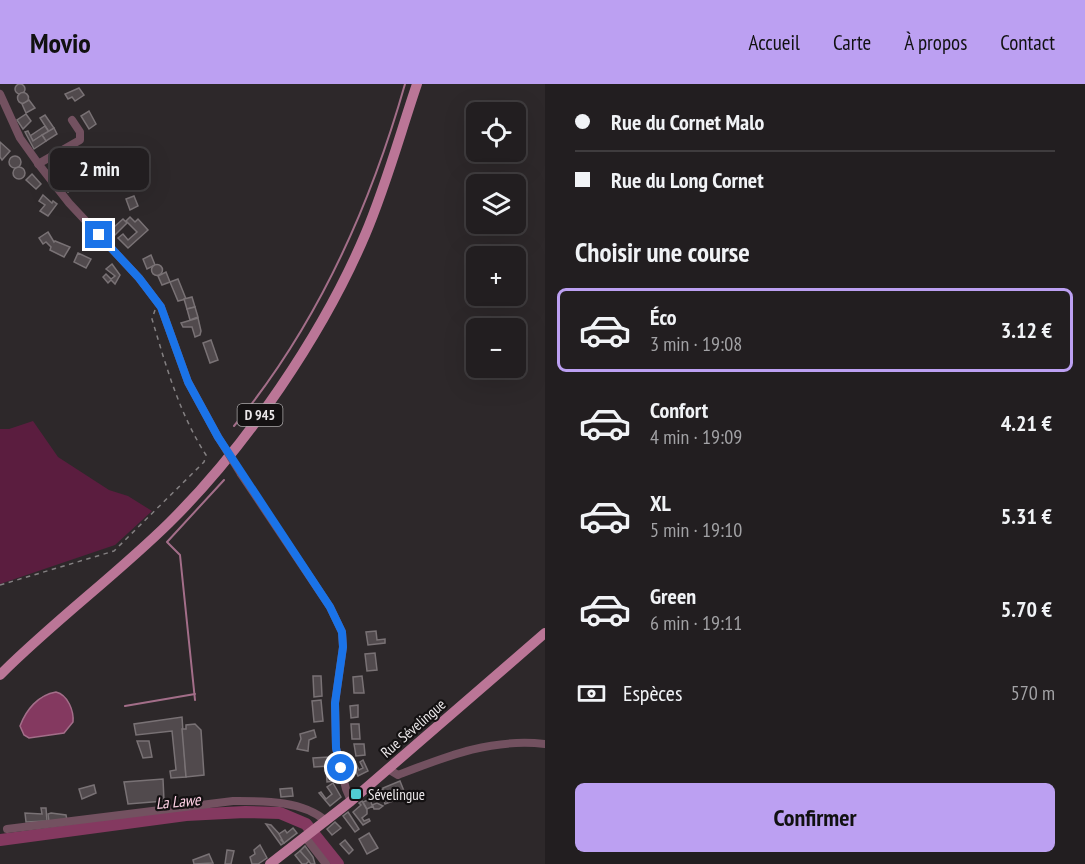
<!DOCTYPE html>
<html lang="fr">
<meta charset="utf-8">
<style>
:root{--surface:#221e20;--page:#2e2b2d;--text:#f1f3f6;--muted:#a2a2a5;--line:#3f3c3e;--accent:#bca0f2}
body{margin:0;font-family:"PT Sans Narrow",sans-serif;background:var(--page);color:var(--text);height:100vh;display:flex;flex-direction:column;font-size:22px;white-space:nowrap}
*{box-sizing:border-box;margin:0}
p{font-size:20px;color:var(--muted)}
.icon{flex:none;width:33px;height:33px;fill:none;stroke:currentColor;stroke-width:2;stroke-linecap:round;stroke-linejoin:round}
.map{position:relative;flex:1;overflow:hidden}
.drawer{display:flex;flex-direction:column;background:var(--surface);width:540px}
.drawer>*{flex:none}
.top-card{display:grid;align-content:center;height:132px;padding:0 30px;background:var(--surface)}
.controls{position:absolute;left:466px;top:18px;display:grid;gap:12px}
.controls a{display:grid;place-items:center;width:60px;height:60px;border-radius:9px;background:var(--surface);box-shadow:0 6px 24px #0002,0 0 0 2px var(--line);font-size:30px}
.end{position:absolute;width:27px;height:27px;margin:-14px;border:8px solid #1a73e8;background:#fff;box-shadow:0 0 0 3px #fff}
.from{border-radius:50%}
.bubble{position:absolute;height:42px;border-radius:9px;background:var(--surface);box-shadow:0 6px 24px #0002,0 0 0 2px var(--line);font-size:20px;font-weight:700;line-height:42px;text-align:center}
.top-card b{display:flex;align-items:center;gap:21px;height:57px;font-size:22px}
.top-card b+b{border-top:2px solid var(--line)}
.top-card i{width:15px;height:15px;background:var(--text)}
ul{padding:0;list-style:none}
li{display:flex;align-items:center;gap:18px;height:84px;margin:0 12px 9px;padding:0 18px;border:3px solid transparent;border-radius:9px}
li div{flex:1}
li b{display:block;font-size:22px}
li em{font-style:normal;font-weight:700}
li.active{border-color:var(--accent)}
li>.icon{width:54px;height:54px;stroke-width:1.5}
h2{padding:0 30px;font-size:27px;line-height:72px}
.pay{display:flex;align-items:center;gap:15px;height:66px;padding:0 30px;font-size:22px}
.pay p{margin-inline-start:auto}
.cta{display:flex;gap:12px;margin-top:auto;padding:12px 30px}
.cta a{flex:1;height:69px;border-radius:9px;background:var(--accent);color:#111;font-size:24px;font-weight:700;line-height:69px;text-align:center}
header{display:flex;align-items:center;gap:36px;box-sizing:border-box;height:84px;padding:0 30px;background:var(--accent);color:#111}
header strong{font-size:28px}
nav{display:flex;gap:33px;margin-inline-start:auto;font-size:21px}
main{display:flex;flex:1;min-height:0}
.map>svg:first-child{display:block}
.green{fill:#5b1d3f}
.water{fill:#843960;stroke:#a36e89;stroke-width:1.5}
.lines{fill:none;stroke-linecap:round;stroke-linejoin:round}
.stream{stroke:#a36e89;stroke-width:2}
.river{stroke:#843960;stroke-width:12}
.building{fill:#514a4d;stroke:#797275;stroke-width:1.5}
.path{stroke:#848082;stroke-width:1.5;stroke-dasharray:4.5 4.5;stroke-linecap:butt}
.minor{stroke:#735160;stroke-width:8}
.major{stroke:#bb7697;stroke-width:10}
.minor-bridge{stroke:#735160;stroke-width:8}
.route{stroke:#1a73e8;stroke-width:8}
.poi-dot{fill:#51ccd3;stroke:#141112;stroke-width:2}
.labels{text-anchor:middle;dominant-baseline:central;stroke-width:4.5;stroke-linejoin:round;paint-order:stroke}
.shield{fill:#141112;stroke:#aba8a9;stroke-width:1.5}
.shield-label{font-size:14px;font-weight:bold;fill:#ece8ea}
.street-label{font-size:15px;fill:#ece8ea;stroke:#141112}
.poi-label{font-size:15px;fill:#ece8ea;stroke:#141112;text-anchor:start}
.water-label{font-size:16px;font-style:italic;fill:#fed0e4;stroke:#141112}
</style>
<header>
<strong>Movio</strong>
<nav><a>Accueil</a><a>Carte</a><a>À propos</a><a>Contact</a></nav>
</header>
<main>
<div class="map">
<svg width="545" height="780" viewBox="0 0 545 780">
<rect width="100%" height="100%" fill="#2d282a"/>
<polygon class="green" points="33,337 58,373 109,406 128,412 152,427 115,461 0,500 0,345 9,345"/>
<path class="water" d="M56 608C68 611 74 627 73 638L64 649 29 654 24 651 20 642C26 626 38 611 56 608Z"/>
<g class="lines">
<g class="stream">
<path d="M234 342C316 243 370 123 405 0"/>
<polyline points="195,616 180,471 167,458 224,396"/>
<polyline points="125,622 195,610"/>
</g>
<polyline class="river" points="0,756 186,731 245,728 280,729 306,740 338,780"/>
</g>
<g class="building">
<circle cx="20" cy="5" r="5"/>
<polygon points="79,4 84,11 75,17 72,13 68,15 65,10"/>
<circle cx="23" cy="14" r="5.5"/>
<polygon points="29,16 35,24 26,29 22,20"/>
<polygon points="89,27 96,40 89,45 81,32"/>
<polygon points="26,30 31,37 23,45 17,36"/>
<polygon points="45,31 54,44 49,48 40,34"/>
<polygon points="45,42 49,48 33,57 30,52"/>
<polygon points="54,44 57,50 46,57 42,51"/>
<polygon points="28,47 33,57 42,51 46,57 34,65 25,48"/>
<polygon points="0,58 10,67 2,76 0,73"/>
<circle cx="15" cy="78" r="6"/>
<polygon points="74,76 86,97 68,108 64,103 78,95 73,83 57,94 54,90"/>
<circle cx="19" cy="89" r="6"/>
<polygon points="32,90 41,100 36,105 26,96"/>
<polygon points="107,92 108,95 111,94 114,103 106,106 101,95"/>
<polygon points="43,111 52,119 53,117 57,120 48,132 40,127 45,121 39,117"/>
<polygon points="134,112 138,122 130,126 126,115"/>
<polygon points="130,133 135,138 138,135 148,146 128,164 118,154 123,150 128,156 137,148 126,137"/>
<polygon points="123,135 127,139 115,151 109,145 112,141 114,143"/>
<polygon points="48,148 54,158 55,157 70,163 64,173 50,166 51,163 46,158 43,160 39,154"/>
<polygon points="78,169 91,175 86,184 74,178"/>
<polygon points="151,171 155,181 147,185 143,175"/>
<polygon points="112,180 120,191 115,200 111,196 108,199 103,193 106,190 111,195 115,192 106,185"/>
<circle cx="157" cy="186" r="5.5"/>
<polygon points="166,188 170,198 162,201 158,192"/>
<polygon points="178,195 186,215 178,217 170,198"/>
<polygon points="192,213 195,223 187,225 184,215"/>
<polygon points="195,223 198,233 190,236 187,225"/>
<polygon points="198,234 201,247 200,251 195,253 192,243 183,243 181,239"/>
<polygon points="211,256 218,276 210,279 203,259"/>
<polygon points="376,547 377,556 385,555 385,559 368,561 366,548"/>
<polygon points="375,569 377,586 367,587 365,570"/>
<polygon points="313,592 321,592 322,612 314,613"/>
<polygon points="362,592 364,609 354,609 353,593"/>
<polygon points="321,616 323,637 314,638 312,617"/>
<polygon points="358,621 358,633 351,634 350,622"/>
<polygon points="182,633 186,693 171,694 170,687 176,686 172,647 136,651 134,640"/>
<polygon points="195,640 201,646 204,691 186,693 182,645 186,645 186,641"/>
<polygon points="351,640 359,640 360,655 352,655"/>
<polygon points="314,646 316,653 309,656 308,667 297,665 301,655 300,650"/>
<polygon points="137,657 149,657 152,673 143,674"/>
<polygon points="354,660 364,660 365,671 356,672"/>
<polygon points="329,673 329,682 314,683 313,674"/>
<polygon points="363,676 368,687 358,692 353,681 356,680 359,686 363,684 360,678"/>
<polygon points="332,681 334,697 327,698 326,682"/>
<polygon points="163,695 164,717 128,720 124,698"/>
<polygon points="400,697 404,707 396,710 398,715 385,720 384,717 393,713 392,710 377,715 375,710 383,705 383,704"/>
<polygon points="333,699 341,713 330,722 319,709 321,708 326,715 332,710 327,703"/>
<polygon points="94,701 96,709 82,715 79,705"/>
<polygon points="292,704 293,712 281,713 280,705"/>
<polygon points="370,715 372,721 377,719 383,722 379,725 374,725 373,722 367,725 363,718"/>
<polygon points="362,717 367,726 367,730 362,734 364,737 369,735 370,737 363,741 353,728 361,721 359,719"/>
<polygon points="41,724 46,724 47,737 26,738 25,729 42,730"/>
<polygon points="348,728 359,745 355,748 343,732"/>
<polygon points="51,729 66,731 67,736 49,738 48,730"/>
<polygon points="335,738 341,744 332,751 327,745"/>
<polygon points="266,740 271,741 283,754 281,756 284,759 281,761"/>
<polygon points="293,744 297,749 284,759 279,750 285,746 287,749"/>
<polygon points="369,749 378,764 367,770 359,755"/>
<polygon points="345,756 353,766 349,770 340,760"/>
<polygon points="260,761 267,774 258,780 252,780 250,773 255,770 254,766"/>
<polygon points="305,762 313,773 315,780 311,780 300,767"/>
<polygon points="227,766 234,767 231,780 225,780"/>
<polygon points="300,767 309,777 306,780 302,780 295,771"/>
<polygon points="209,770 213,779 194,780 193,776"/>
</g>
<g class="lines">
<path class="path" d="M0 501 114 467 204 378 206 371C179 329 166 282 152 235L155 226"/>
<g class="minor">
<polyline points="0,10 20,54 40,82 69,119 139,194 161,223 188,298 218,353"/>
<polyline points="38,80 80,56 80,48 72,36"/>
<polyline points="241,390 330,523 342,548 343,563 335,619 336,664 346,705 351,717"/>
<path d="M388 685 398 691C447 672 491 654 545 660"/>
<path d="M7 745 233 717C263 717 302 716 326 737"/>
<polyline points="305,753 326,780"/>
</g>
<g class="major">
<path d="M0 591C54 537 115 492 169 439 246 363 323 250 365 151 386 102 400 50 417 0"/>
<polyline points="270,780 351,717 545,549"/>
</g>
<polyline class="minor-bridge" points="218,353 241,390"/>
</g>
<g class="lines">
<polyline class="route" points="99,151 139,194 161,223 188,298 218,353 330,523 342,548 343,563 335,619 336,664 341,684"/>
</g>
<rect class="poi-dot" x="350" y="704" width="12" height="12" rx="3"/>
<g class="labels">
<rect class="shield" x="237.5" y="320" width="45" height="22" rx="4.5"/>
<g class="shield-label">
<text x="260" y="331">D 945</text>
</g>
<g class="street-label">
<text transform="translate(413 644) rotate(-41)">Rue Sévelingue</text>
</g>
<g class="poi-label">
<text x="368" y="710">Sévelingue</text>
</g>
<g class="water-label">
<text transform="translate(178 717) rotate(-5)">La Lawe</text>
</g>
</g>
</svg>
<div class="controls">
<a><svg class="icon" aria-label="locate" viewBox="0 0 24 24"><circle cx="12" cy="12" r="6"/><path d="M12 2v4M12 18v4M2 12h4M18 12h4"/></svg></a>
<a><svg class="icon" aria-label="layers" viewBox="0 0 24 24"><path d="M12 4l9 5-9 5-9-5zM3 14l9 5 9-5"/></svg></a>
<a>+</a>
<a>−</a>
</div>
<i class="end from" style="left:341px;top:684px"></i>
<i class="end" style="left:99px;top:151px"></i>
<div class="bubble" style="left:50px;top:64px;width:99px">2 min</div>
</div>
<section class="drawer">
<div class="top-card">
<b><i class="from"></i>Rue du Cornet Malo</b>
<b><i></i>Rue du Long Cornet</b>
</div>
<h2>Choisir une course</h2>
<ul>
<li class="active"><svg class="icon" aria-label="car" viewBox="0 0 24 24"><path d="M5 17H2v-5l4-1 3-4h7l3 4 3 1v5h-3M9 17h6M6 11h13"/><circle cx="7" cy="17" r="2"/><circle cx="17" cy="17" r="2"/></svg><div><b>Éco</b><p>3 min · 19:08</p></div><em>3.12 €</em></li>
<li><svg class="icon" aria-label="car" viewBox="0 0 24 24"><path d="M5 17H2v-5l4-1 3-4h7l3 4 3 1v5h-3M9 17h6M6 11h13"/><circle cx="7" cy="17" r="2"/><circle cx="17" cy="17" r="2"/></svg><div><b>Confort</b><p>4 min · 19:09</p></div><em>4.21 €</em></li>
<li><svg class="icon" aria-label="car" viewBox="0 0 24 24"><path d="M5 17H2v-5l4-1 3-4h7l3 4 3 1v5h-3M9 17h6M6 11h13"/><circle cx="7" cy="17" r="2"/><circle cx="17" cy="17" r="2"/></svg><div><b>XL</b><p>5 min · 19:10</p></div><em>5.31 €</em></li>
<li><svg class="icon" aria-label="car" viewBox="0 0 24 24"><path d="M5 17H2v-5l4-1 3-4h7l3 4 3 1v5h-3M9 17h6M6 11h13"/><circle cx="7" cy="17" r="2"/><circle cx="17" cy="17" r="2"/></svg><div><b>Green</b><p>6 min · 19:11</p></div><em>5.70 €</em></li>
</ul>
<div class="pay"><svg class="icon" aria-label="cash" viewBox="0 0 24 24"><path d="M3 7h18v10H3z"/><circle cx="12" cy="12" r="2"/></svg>Espèces<p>570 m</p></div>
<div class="cta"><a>Confirmer</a></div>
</section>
</main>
